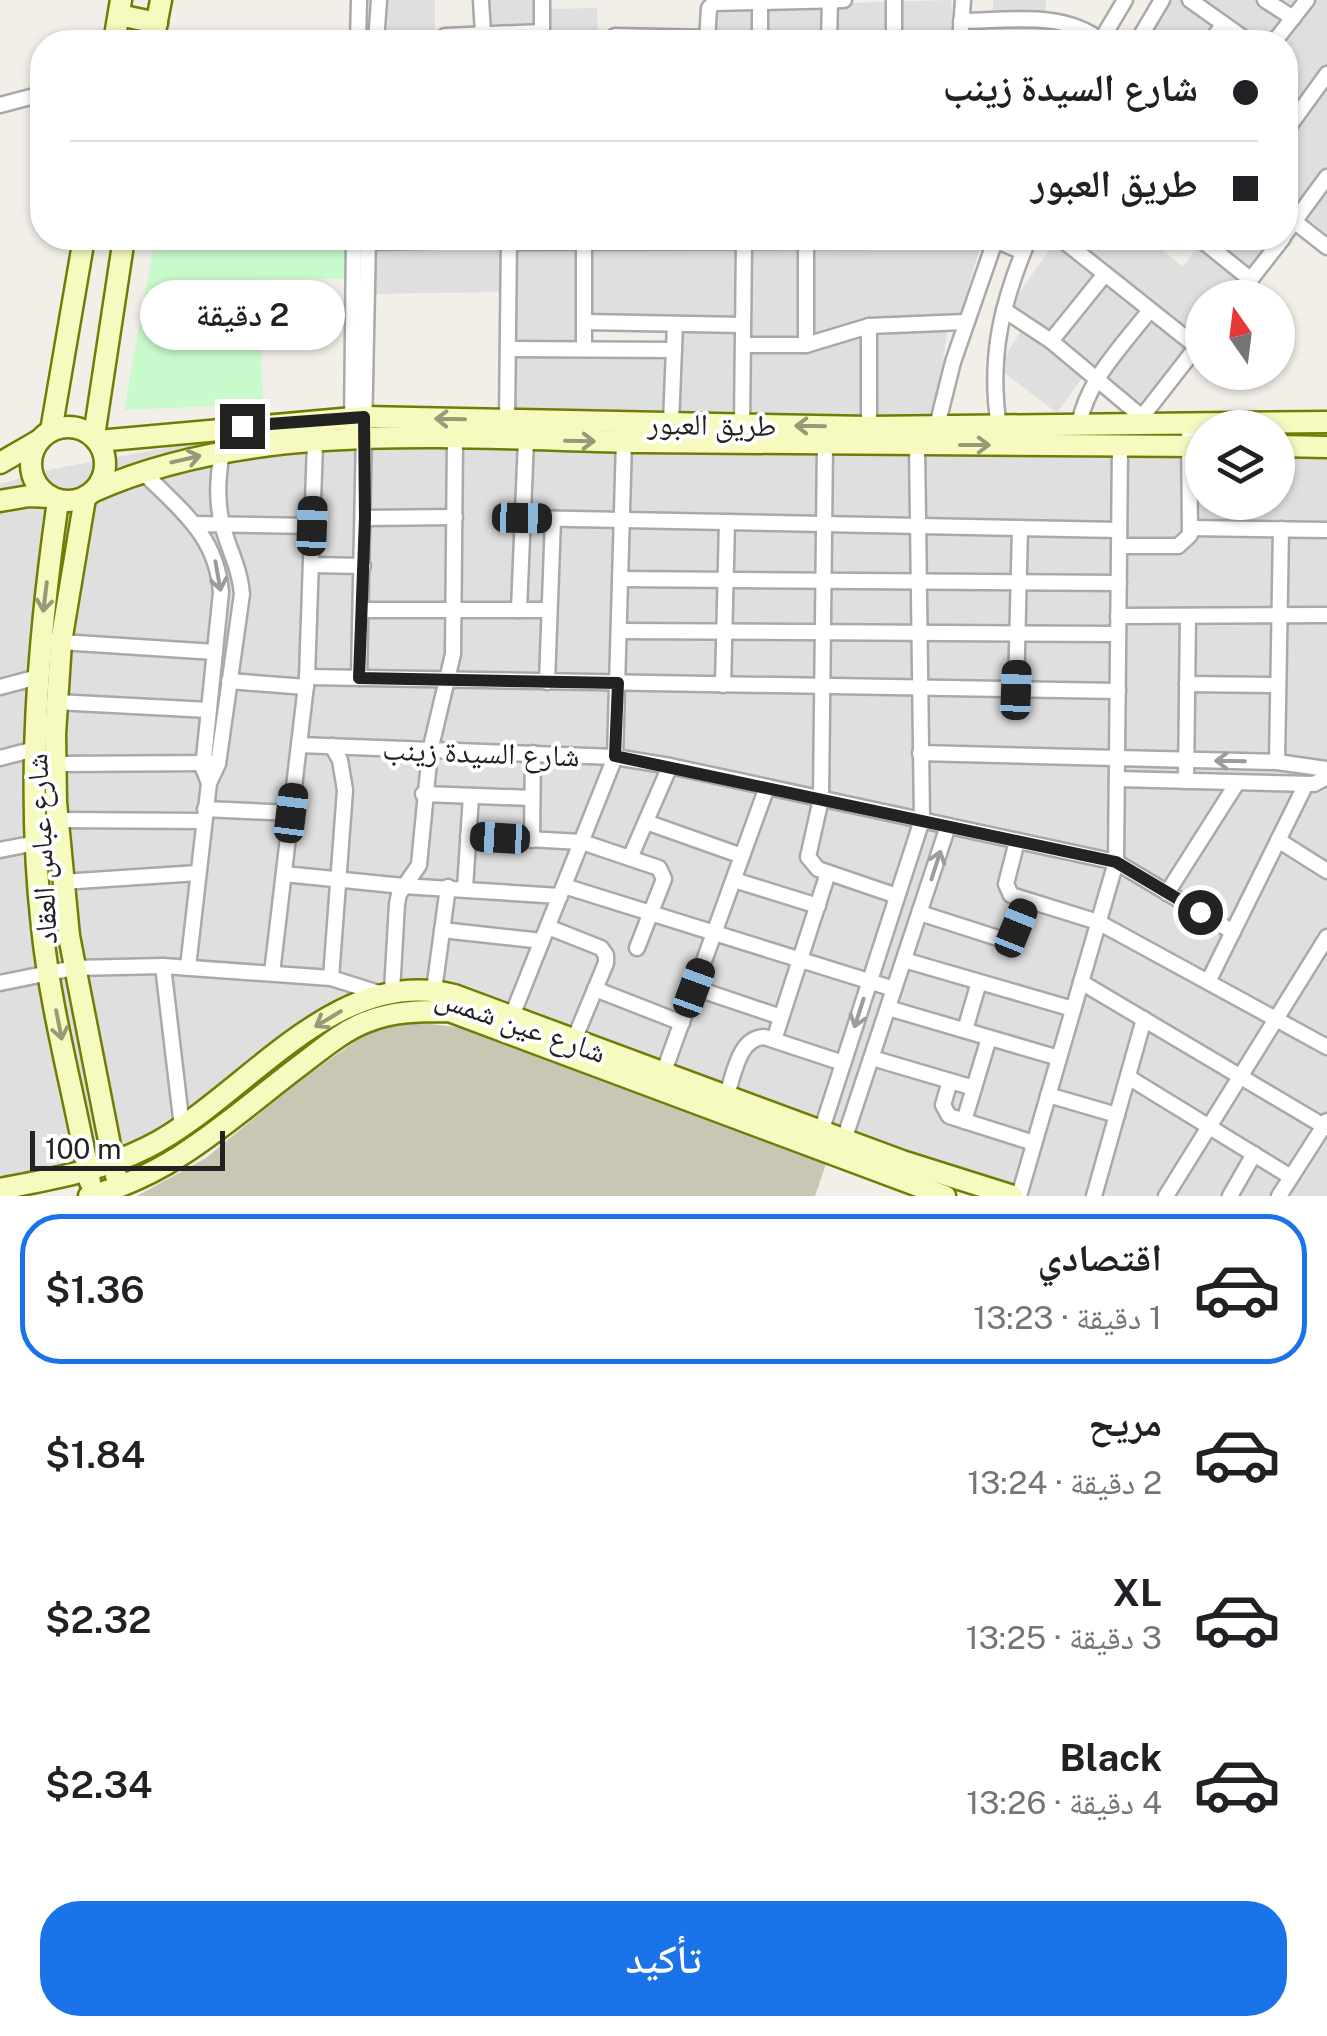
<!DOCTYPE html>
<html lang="ar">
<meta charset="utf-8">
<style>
:root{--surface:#fff;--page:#f6f6f6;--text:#202124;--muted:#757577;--line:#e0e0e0;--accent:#1a73e8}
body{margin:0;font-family:"Public Sans","Noto Naskh Arabic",sans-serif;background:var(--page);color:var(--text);direction:rtl;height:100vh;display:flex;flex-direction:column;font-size:38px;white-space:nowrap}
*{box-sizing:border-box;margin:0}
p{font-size:32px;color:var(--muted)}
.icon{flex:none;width:55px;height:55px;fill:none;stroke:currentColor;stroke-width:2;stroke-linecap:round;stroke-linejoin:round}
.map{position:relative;height:1196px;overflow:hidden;direction:ltr}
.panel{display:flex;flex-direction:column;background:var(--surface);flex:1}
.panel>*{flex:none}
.top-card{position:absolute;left:30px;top:30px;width:1268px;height:220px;border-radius:40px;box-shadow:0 2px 8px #0004;direction:rtl;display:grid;align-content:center;height:220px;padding:0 40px;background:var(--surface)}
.needle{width:65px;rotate:346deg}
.controls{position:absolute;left:1185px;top:280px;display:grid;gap:20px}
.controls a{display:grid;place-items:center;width:110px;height:110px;border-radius:50%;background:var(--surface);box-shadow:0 2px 8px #0004;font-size:50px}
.scale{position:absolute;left:30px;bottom:25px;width:195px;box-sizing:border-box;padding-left:10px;border:5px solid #222;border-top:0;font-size:28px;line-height:35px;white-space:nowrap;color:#222;-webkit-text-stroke:8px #fff;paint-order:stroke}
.end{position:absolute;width:45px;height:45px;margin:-22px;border:12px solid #222;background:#fff;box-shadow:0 0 0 5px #fff}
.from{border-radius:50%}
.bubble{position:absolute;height:70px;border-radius:35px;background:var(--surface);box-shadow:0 2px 8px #0004;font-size:32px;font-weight:600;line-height:70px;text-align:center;direction:rtl}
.car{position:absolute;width:30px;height:60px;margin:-30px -15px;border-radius:12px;box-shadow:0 0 8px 2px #0007;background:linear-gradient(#222 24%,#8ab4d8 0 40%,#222 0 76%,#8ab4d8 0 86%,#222 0)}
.top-card b{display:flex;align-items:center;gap:35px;height:95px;font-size:38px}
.top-card b+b{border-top:2px solid var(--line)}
.top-card i{width:25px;height:25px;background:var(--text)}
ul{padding:18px 0 0;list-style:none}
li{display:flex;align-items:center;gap:30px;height:150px;margin:0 20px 15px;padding:0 20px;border:5px solid transparent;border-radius:40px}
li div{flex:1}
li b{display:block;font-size:38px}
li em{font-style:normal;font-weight:600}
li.on{border-color:var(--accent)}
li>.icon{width:90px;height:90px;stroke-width:1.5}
.primary-button{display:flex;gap:20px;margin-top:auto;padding:20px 40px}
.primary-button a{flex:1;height:115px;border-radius:40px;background:var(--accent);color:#fff;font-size:40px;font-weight:600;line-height:115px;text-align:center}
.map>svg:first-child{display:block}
.residential{fill:#e0dfdf;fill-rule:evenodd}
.construction{fill:#c7c7b4}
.park{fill:#c8facc}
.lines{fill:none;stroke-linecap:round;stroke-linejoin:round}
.street-casing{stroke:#a9a9a9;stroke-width:19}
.secondary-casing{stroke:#707d05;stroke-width:25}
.street{stroke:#fff;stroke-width:14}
.secondary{stroke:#f7fabf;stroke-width:20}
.oneway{stroke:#979978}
.oneway2{stroke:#9c9c9c}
.route{stroke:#222;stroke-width:12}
.labels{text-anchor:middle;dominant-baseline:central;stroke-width:8;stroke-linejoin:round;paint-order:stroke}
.street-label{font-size:30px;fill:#222;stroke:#fff}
</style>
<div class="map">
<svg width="1327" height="1196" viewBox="0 0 1327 1196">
<rect width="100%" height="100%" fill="#f2efe9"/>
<g class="residential">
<polygon points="388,0 435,0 435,41 488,41 487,0 537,0 547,9 597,8 598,33 711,34 712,7 951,0 953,29 992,30 993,0 1046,0 1045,42 387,42"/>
<polygon points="1172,0 1327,0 1327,236 1296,212 1285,225 1285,42 1256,42 1222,19 1204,42 1145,42"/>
<path d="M367 238H982L961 316 950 317 933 418 502 414 504 292 369 294ZM580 316 679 317 680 343H580Z"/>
<polygon points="1058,238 1147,238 1183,267 1205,238 1275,238 1229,297 1202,298 1202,334 1144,407 1090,367 1057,413 998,368 1027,321 1009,307"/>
<polygon points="450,430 1202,434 1202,502 1278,502 1278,434 1327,435 1327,1196 975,1196 847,1152 439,1000 366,979 356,1010 344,1021 277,1064 186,1144 115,1174 105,1173 80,1184 26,1196 0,1196 0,484 53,469 198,442 313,432"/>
</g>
<polygon class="construction" points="416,1022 470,1029 827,1161 815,1196 137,1196 206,1158 299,1081 370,1031"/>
<polygon class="park" points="155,238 347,238 348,279 259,279 263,404 124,410"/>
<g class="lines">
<g class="street-casing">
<g id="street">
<polyline points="481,0 483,34"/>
<polyline points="1190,0 1249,42"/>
<polyline points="1265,0 1293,18"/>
<polyline points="760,2 760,42"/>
<path d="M961 21C1006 21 1064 10 1101 41"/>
<polyline points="358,42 359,0"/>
<polyline points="376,42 379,0"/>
<polyline points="439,42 445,36 542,32"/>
<polyline points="542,42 542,0"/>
<polyline points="608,42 615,36 707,38"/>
<polyline points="707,42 709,8 714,3 844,0"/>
<polyline points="829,42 830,0"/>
<polyline points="894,42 894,0"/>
<polyline points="960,42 963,0"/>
<polyline points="1100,42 1125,0"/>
<polyline points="1137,42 1162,0"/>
<polyline points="1210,42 1224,24"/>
<polyline points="1274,42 1307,0"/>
<polyline points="0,105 42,94"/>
<polyline points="1285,132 1327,74"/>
<polyline points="1285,214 1327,247"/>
<polyline points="1285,234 1327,177"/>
<polyline points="1060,238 1197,347"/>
<polyline points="1199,238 1250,279"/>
<polyline points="806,241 806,345"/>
<polyline points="368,242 509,239"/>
<polyline points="509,242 995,240 1023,252"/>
<polyline points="1236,298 1283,238"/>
<polyline points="1004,310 1051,341 1142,417"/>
<polyline points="584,322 743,325"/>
<polyline points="1051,341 1105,274"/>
<polyline points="743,345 806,345 869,326 965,322"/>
<polyline points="508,349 674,350"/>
<polyline points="584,349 584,242"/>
<polyline points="507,420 509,238"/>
<polyline points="1138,422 1202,340"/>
<polyline points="671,423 675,324"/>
<polyline points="742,425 744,241"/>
<path d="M1079 425C1087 380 1123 345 1150 310"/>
<polyline points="937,426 953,362 996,238"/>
<polyline points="352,427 354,238"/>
<polyline points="869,427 869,326"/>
<path d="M999 427C988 356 1002 302 1029 238"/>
<polyline points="825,444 821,799 808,857 818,869 897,896"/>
<path d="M142 471C180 510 216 534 221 592L203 768 209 783"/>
<polyline points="365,518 455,517"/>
<polyline points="523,518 1119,530"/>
<polyline points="194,524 312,526"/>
<polyline points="1191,528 1327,530"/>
<polyline points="1119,546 1178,546 1190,535 1189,424"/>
<polyline points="311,565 363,566"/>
<polyline points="621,579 1119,583"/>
<polyline points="362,610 549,610"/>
<polyline points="519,610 526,440"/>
<polyline points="1118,616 1327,615"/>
<polyline points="619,631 1118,634"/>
<polyline points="61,642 215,652"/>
<polyline points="307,677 1118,691"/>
<polyline points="359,678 368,238"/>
<polyline points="229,681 306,687"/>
<polyline points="547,682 553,519"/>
<polyline points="1187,684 1278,685"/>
<polyline points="723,685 727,522"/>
<polyline points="0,687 38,677"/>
<polyline points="1016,690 1020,528"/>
<polyline points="56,702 209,710"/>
<polyline points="299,745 615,757 670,766 1116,862 1233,932"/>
<polyline points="920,753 1277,762 1327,769"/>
<polyline points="0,758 35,749"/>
<polyline points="1277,762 1281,529"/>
<polyline points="55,764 212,763"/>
<polyline points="1117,779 1314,784 1327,777"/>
<polyline points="1186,781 1188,616"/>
<polyline points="423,794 532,798"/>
<polyline points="205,809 291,813"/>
<polyline points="57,820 204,821"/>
<polyline points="646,822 742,856"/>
<polyline points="468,836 582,842 659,868 664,879 637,948"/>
<polyline points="532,840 533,753"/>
<polyline points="1278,840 1327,871"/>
<polyline points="1017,841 1006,884 1011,895 1098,922 1327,1047"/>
<polyline points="0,850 36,843"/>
<polyline points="630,858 670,766"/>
<polyline points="284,874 403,886 560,896"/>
<polyline points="734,880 818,906"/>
<polyline points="62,882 198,873"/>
<polyline points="564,886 894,989"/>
<polyline points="465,888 471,796"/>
<polyline points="1167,893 1237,783"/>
<polyline points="920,913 1004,940 1014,932 1027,901"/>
<polyline points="548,927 601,948 606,955 606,963 574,1040"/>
<polyline points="442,930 542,941"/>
<polyline points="904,960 1073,1009"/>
<polyline points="163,966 182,1127"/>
<path d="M188 967 209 783 218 764 242 594C240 568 228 548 222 524 216 499 218 476 222 451"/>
<polyline points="272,973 307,677 315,443"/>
<polyline points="331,978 345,790 340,760 332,746"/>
<polyline points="1081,982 1327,1128"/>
<polyline points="1208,982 1306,784"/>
<polyline points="0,983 74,968 163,966 331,978 382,994"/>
<polyline points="695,988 781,1017"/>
<polyline points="595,989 682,1023"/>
<polyline points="434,990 448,887"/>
<polyline points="392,991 397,904 399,894 419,865 430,751 453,654 455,439"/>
<polyline points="888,1008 1059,1058"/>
<polyline points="512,1016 615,757 624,441"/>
<polyline points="965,1030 979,982"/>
<polyline points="774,1040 828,873"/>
<polyline points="872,1058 974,1088"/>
<polyline points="663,1074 767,787"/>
<polyline points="1128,1077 1291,1177"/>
<polyline points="950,1081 943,1105 949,1116 1034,1143"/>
<polyline points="1048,1095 1117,1115"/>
<path d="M726 1097C734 1076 738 1038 764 1037L843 1063"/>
<polyline points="964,1121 989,1038"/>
<polyline points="819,1138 922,820 917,445"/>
<polyline points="842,1146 948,826"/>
<polyline points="1019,1196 1116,862 1120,446"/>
<polyline points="1094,1196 1144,1019"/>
<polyline points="1166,1196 1327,937"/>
<polyline points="1230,1196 1254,1154"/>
<polyline points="1279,1196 1327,1121"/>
</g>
</g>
<g class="secondary-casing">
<g id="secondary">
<polyline points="119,15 157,23"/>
<polyline points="114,42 121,0"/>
<polyline points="153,42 161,0"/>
<circle cx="68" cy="464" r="37"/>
<polyline points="51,431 84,238"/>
<polyline points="94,436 124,238"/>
<polyline points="98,441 364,417 869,427 1327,422"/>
<polyline points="1278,446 1327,447"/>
<polyline points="0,463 38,441"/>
<path d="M94 491C258 418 465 439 641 442 828 444 1015 446 1202 446"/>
<polyline points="85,498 61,642 55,734 56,802 69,936 116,1176"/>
<polyline points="0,501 29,496 50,497"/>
<path d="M58 501C38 641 26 785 42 927 51 1013 75 1097 90 1182"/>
<path d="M0 1189C51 1179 101 1171 148 1147 245 1098 333 964 454 995L902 1161 1013 1196"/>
<path d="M89 1196C174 1175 234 1115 302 1064 322 1049 343 1031 366 1022 393 1011 420 1011 449 1011L945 1196"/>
</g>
</g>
<use href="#street" class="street"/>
<use href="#secondary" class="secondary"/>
</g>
<defs><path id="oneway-shaft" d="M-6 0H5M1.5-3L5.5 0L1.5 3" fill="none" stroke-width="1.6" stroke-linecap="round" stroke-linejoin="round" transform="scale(2.5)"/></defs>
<g class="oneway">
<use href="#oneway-shaft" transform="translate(450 419) rotate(-179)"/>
<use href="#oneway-shaft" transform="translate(810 426) rotate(-179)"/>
<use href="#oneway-shaft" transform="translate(580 441) rotate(1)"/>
<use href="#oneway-shaft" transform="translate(975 445)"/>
<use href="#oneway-shaft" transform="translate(186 459) rotate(-13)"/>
<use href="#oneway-shaft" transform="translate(45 597) rotate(97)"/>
<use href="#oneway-shaft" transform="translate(328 1019) rotate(149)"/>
<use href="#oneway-shaft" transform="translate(59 1025) rotate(79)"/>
</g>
<g class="oneway2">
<use href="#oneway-shaft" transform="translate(218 576) rotate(80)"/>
<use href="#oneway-shaft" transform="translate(1230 761) rotate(-179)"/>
<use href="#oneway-shaft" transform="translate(936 865) rotate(-72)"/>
<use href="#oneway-shaft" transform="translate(859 1013) rotate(108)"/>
</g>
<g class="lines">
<polyline class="route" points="242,426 364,417 365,518 359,678 618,683 615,756 1116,862 1200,912"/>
</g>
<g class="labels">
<g class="street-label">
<text transform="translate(712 424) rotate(1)">طريق العبور</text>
<text transform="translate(481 752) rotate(2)">شارع السيدة زينب</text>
<text transform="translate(41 849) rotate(-93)">شارع عباس العقاد</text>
<text transform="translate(521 1024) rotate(19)">شارع عين شمس</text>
</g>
</g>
</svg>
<div class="controls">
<a><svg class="needle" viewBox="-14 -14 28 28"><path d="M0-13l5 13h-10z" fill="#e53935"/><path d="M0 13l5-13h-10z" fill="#757577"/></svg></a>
<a><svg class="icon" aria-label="layers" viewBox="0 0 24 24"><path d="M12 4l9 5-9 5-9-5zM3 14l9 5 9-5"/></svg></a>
</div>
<div class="scale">100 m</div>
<i class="end from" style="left:1200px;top:912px"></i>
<i class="end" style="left:242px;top:426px"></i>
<div class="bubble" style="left:140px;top:280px;width:205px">2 دقيقة</div>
<i class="car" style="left:522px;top:518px;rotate:91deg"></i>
<i class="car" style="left:312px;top:526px;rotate:2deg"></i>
<i class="car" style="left:1016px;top:690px;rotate:2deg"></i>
<i class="car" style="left:291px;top:813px;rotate:7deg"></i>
<i class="car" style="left:500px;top:838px;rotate:273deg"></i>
<i class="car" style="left:1016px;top:928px;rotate:22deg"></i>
<i class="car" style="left:694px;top:988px;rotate:20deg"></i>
<div class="top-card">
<b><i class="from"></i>شارع السيدة زينب</b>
<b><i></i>طريق العبور</b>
</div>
</div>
<section class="panel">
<ul>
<li class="on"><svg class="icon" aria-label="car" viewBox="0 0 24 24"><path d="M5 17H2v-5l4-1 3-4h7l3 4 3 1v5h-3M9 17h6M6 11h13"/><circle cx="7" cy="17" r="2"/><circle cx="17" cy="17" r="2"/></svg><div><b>اقتصادي</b><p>1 دقيقة · 13:23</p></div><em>$1.36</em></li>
<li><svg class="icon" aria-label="car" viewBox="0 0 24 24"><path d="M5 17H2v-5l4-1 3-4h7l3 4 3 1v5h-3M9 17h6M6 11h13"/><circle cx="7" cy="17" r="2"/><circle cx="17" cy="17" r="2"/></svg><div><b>مريح</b><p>2 دقيقة · 13:24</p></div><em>$1.84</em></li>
<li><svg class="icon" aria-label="car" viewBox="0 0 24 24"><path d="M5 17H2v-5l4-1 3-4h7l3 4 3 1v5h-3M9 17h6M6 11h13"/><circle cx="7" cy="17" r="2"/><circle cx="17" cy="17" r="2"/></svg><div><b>XL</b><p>3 دقيقة · 13:25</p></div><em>$2.32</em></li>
<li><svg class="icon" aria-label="car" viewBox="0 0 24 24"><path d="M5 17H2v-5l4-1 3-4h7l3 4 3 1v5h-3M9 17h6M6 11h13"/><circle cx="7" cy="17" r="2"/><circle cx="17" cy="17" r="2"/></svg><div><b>Black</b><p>4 دقيقة · 13:26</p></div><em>$2.34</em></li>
</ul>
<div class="primary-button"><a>تأكيد</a></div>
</section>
